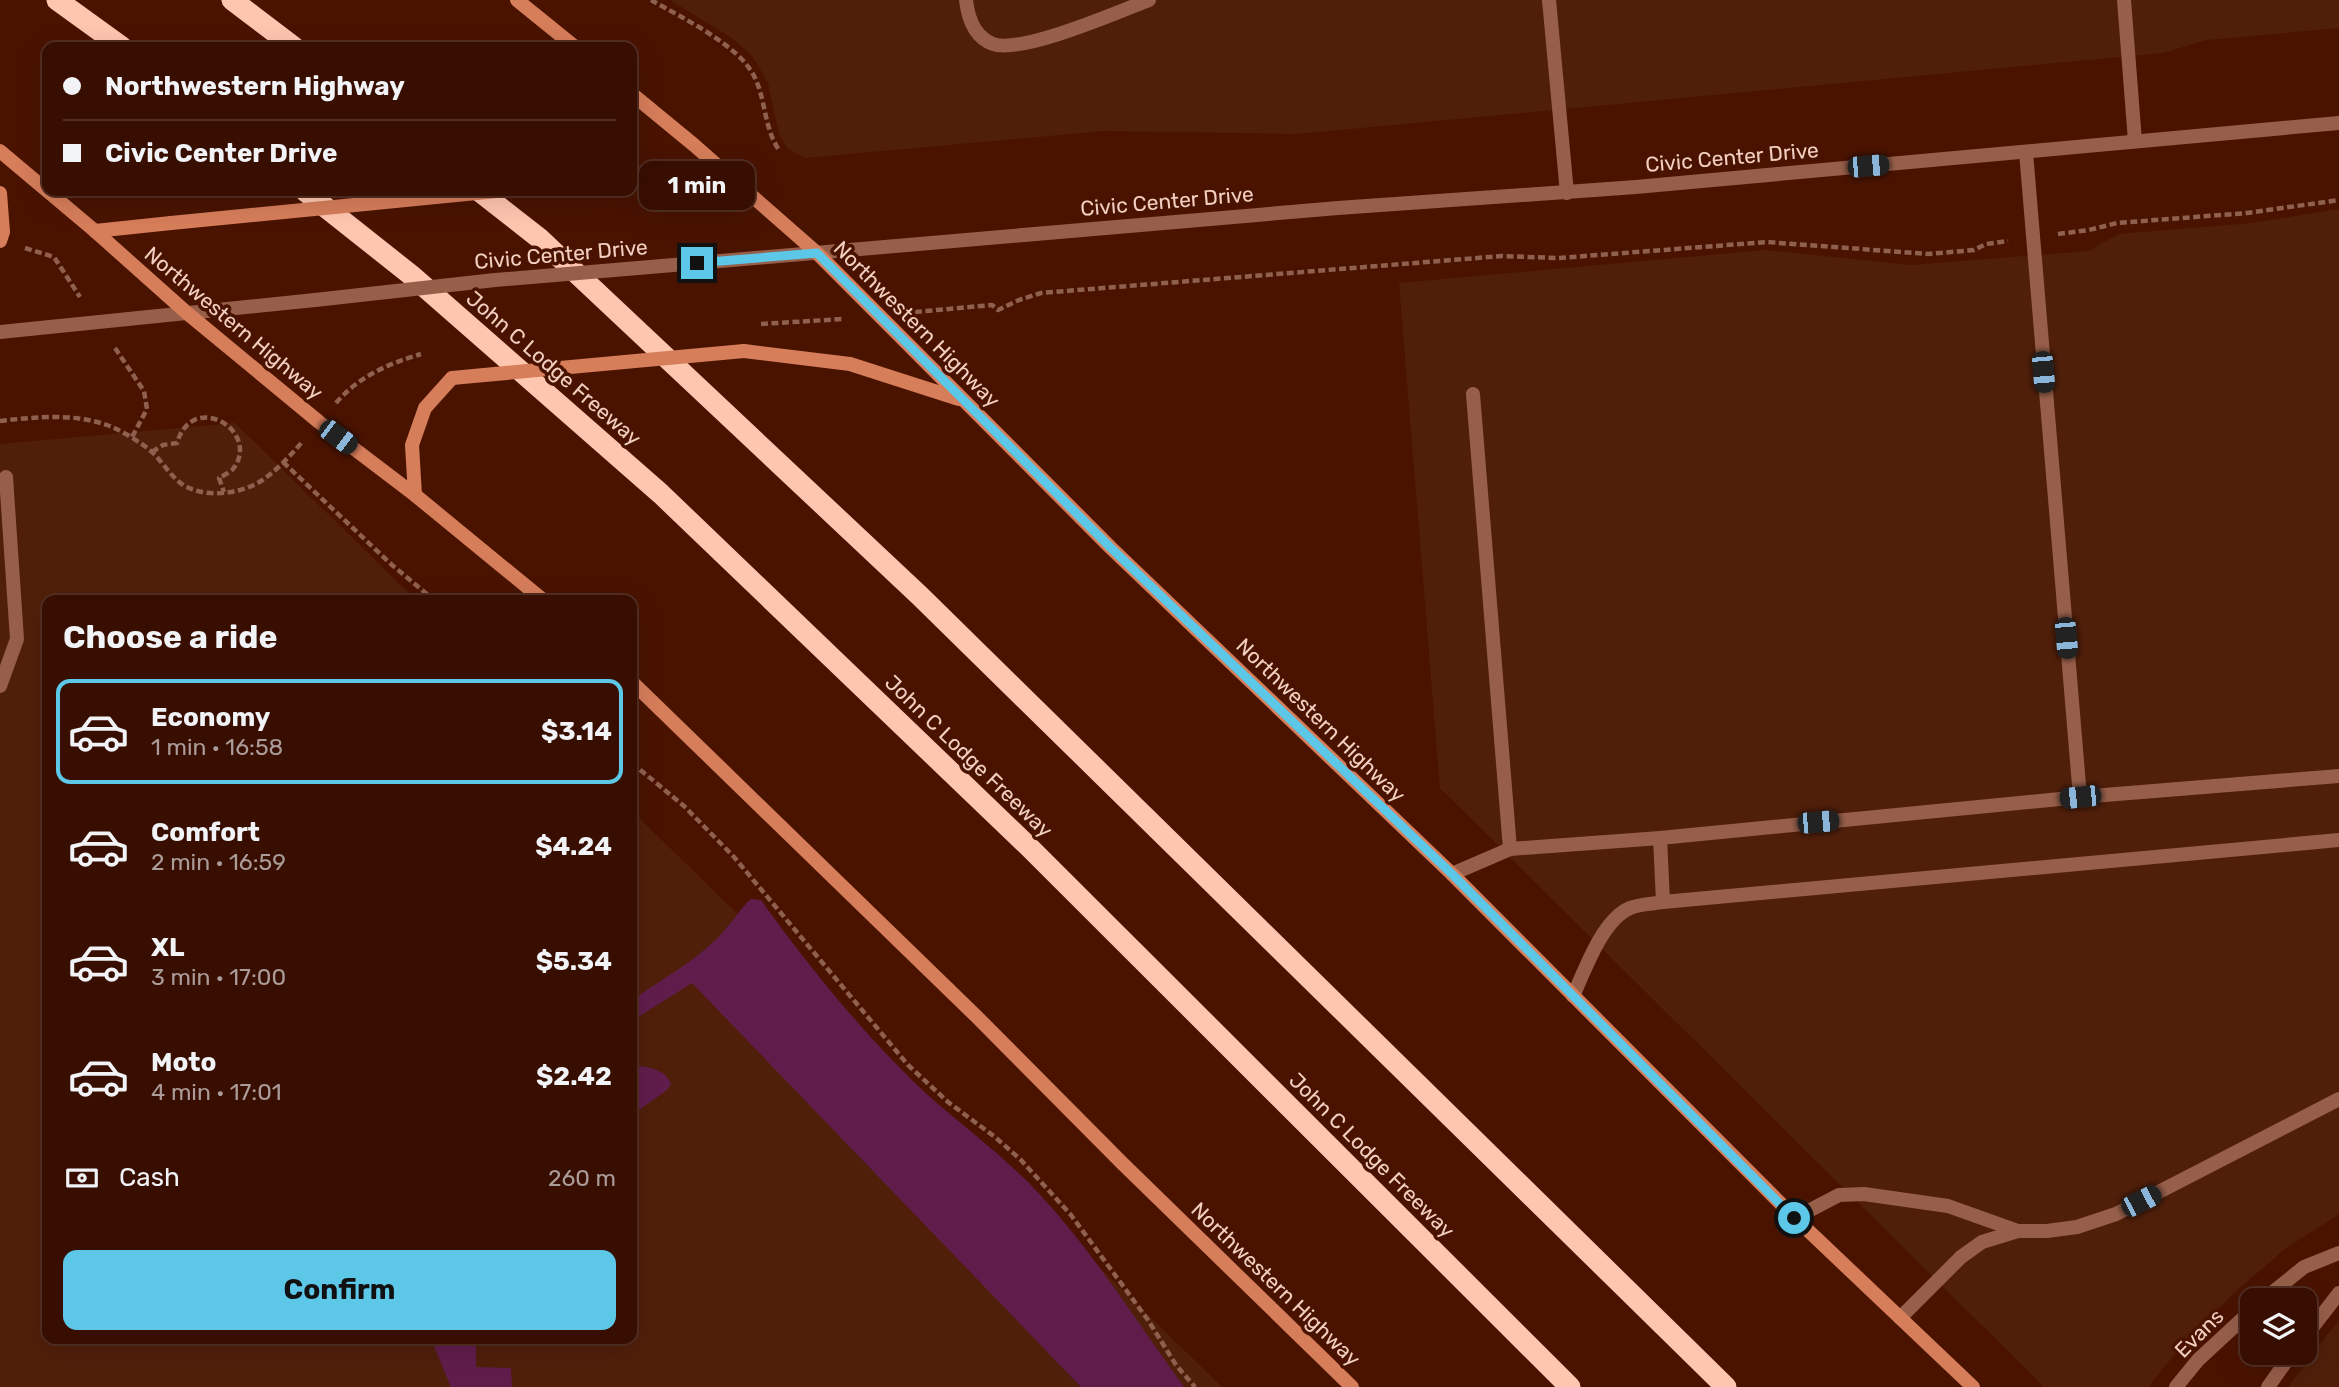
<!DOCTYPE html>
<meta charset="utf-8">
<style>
:root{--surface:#380e00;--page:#3f170a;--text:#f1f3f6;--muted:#ab9c99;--line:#522e22;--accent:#5dc7e8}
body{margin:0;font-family:Rubik,sans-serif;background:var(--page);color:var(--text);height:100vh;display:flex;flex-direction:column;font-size:26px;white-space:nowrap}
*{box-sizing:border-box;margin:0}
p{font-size:23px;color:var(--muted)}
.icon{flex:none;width:38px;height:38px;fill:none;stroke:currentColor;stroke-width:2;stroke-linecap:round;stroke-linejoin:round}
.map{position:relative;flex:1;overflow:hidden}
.sheet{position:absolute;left:42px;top:595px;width:595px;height:749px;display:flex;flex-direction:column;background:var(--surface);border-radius:14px;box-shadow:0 7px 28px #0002,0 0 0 2px var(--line)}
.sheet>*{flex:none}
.top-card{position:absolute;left:42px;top:42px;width:595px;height:154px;border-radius:14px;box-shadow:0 7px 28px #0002,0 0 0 2px var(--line);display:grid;align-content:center;height:154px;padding:0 21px;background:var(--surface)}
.tools{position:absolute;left:2240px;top:1288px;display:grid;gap:14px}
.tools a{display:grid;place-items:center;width:77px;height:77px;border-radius:14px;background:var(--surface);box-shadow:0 7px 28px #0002,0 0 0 2px var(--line);font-size:35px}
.end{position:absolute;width:32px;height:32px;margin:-16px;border:9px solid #5dc7e8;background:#111;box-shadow:0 0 0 4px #111}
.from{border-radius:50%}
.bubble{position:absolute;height:49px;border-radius:14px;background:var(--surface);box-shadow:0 7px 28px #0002,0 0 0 2px var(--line);font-size:23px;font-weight:700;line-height:49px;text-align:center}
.car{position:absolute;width:21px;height:42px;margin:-21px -10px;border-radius:9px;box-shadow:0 0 5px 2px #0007;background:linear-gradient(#222 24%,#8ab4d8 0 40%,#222 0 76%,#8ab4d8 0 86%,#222 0)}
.top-card b{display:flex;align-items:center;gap:24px;height:66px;font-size:26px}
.top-card b+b{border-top:2px solid var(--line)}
.top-card i{width:18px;height:18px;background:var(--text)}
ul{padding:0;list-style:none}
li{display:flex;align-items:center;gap:21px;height:105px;margin:0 14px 10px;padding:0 7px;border:4px solid transparent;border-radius:14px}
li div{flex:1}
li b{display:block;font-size:26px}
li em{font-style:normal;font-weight:700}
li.active{border-color:var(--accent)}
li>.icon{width:63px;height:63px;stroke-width:1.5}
h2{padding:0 21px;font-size:32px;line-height:84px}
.pay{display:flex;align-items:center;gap:18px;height:77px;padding:0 21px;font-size:26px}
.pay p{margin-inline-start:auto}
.cta{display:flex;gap:14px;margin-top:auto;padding:14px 21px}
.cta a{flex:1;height:80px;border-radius:14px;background:var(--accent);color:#111;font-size:28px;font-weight:700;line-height:80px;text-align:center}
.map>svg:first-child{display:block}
.built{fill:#501f0a}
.green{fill:#601d4c}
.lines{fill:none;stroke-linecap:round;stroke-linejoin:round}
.path{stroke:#8f604f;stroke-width:4.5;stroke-dasharray:7 3.5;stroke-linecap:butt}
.service{stroke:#975f4a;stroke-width:14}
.minor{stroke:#975f4a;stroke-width:14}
.tertiary{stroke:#975f4a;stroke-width:14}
.secondary{stroke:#d67d5a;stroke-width:14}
.motorway{stroke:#fec5af;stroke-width:21}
.tertiary-bridge{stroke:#975f4a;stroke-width:14}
.secondary-bridge{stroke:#d67d5a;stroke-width:14}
.route{stroke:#5dc7e8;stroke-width:9}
.labels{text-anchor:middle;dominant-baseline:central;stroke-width:7;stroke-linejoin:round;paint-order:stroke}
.street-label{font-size:21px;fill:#f3cfc1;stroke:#4a1300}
</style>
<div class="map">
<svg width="2339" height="1387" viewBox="0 0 2339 1387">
<rect width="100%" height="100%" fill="#4a1300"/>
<g class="built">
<polygon points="670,0 2339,0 2339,28 2207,40 2163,53 1297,134 1104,131 805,158 787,148 779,134 768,83 753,57 732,38"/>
<polygon points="2339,209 2339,1214 2285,1249 2235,1292 2184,1343 2148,1387 2044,1387 1440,788 1399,283 1765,250 1911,265 2088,251 2119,234 2252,223"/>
<polygon points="235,423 416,600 47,600 47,1339 632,1339 632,811 1222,1387 0,1387 0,444"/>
<polygon points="2339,1321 2339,1387 2288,1387 2327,1335"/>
</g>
<g class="green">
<path d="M751 899 761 900C808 966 870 1042 930 1097 963 1126 999 1153 1030 1184 1089 1245 1134 1318 1184 1387H1081L692 983 632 1021V1000C662 979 698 960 723 932 733 921 740 909 751 899Z"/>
<path d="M640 1066C653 1068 666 1071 671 1084L667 1090 632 1115V1068Z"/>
<polygon points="431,1339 476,1339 476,1367 511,1368 512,1387 451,1387"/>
</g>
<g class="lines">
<g class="path">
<path d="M651 0C682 18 740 45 755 78 766 101 764 128 779 150"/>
<polyline points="2058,234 2089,230 2117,223 2247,213 2339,200"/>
<polyline points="25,248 54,257 80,297"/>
<polyline points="915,312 992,305 998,310 1019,300 1041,293 1502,256 1559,258 1767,242 1928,254 1974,250 1986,244 2008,241"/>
<polyline points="761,324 843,319"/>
<polyline points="115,348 144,391 147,409 131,439"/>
<path d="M336 403C359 376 388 364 421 354"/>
<path d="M0 421C35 417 73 413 107 425 119 429 144 444 153 453 162 462 169 473 178 481 199 500 242 495 264 479 279 468 291 455 303 441"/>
<path d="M152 452 163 445 177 443C193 389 262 432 233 469 230 472 223 476 219 478L224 492"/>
<polyline points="283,462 392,565 434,600"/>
<polyline points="632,763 684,806 734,857 908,1065 948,1102 995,1137 1021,1160 1071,1215 1148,1320 1176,1365 1195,1387"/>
</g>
<g class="service">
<path d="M966 0C968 18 974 37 993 44 1022 54 1118 12 1149 0"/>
<polyline points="1473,394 1510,849"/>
<polyline points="0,686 17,639 6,477"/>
<polyline points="2080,797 2339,776"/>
<polyline points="1452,874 1510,849 1660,838 2080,797 2026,152"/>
<polyline points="1663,902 2339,840"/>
<path d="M1573 996C1585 970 1602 920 1630 908 1640 904 1653 904 1663 902L1660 838"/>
<polyline points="1795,1218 1839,1195 1864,1194 1948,1206 2018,1231 2047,1231 2077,1227 2116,1214 2339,1099"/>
<polyline points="1900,1318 1961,1257 1982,1242 2018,1231"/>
</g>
<g class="minor">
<polyline points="1549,0 1567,193"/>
<polyline points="2124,0 2135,141"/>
<polyline points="2263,1300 2304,1267 2339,1253"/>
<polyline points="2305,1337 2339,1293"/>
<polyline points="2176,1387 2198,1360 2252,1310"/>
<polyline points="2268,1387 2292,1353"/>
</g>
<g class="tertiary">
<polyline points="697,263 1338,208 1636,187 2339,123"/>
<polyline points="0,332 315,300"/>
</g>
<g class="secondary">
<polyline points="517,0 575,47"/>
<polyline points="632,94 694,145 817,253 1111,548 1452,874 1795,1218 1973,1387"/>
<polyline points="0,151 95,231 187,313 319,422 415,495 543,600"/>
<polyline points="0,193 3,232 0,241"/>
<polyline points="95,231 171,223"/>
<polyline points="744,351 850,364 959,399"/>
<polyline points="415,495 412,445 425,408 452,378"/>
<polyline points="632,682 976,1016 1122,1163 1352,1387"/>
</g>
<g class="motorway">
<polyline points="57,0 122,47"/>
<polyline points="232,0 294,47"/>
<polyline points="305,191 411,275 661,494 1029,847 1570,1387"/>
<polyline points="479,191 539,238 920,596 1726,1387"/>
</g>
<polyline class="tertiary-bridge" points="315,300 495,280 697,263"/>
<g class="secondary-bridge">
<polyline points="171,223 497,191"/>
<polyline points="452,378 744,351"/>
</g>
</g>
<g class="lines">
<polyline class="route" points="697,263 817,253 1111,548 1452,874 1794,1218"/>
</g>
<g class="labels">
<g class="street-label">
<text transform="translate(1732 157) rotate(-5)">Civic Center Drive</text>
<text transform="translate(1167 201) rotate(-5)">Civic Center Drive</text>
<text transform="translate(561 254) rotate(-5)">Civic Center Drive</text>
<text transform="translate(234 323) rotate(40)">Northwestern Highway</text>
<text transform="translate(917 324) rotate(45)">Northwestern Highway</text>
<text transform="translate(554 368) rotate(41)">John C Lodge Freeway</text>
<text transform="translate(1321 720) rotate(44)">Northwestern Highway</text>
<text transform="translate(969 756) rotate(44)">John C Lodge Freeway</text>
<text transform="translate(1372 1155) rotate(45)">John C Lodge Freeway</text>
<text transform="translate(1276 1284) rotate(44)">Northwestern Highway</text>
<text transform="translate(2199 1333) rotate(-45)">Evans</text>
</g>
</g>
</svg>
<div class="tools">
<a><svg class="icon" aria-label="layers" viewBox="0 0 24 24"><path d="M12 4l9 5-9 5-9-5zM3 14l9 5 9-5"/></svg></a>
</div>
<i class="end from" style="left:1794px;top:1218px"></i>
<i class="end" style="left:697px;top:263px"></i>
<div class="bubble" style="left:639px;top:161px;width:116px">1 min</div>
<i class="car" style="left:1868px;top:166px;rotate:85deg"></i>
<i class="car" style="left:2043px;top:372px;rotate:175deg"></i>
<i class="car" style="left:338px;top:437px;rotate:127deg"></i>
<i class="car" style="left:2066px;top:638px;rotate:175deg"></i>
<i class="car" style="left:2080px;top:797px;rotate:264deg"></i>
<i class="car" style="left:1818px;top:822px;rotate:85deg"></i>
<i class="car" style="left:2141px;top:1201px;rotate:63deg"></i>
<div class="top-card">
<b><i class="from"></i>Northwestern Highway</b>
<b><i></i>Civic Center Drive</b>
</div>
<section class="sheet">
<h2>Choose a ride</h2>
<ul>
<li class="active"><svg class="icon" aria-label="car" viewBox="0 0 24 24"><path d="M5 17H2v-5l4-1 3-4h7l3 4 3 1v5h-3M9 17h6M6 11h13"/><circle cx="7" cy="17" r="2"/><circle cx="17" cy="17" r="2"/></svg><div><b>Economy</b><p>1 min · 16:58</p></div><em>$3.14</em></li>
<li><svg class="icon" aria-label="car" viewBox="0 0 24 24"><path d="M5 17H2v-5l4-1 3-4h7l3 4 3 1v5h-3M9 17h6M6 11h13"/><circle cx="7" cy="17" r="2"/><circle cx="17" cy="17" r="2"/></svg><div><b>Comfort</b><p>2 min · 16:59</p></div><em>$4.24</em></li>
<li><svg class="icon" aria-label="car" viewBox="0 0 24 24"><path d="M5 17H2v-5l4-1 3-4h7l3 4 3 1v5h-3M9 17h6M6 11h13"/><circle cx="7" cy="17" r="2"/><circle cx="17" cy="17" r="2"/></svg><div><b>XL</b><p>3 min · 17:00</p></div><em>$5.34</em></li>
<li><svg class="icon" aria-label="car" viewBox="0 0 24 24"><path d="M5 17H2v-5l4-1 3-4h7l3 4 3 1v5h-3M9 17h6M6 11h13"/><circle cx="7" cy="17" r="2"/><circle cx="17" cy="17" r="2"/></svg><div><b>Moto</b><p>4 min · 17:01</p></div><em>$2.42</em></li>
</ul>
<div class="pay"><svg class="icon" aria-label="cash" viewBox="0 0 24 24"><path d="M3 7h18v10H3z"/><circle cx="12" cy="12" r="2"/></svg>Cash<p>260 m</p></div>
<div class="cta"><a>Confirm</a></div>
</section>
</div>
